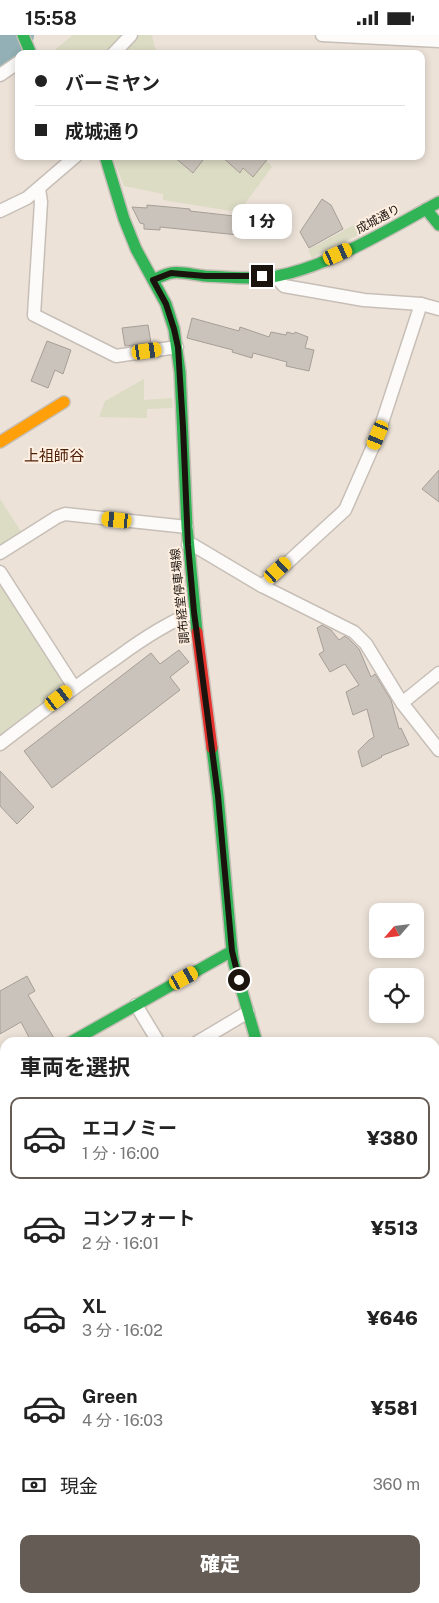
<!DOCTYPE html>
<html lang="ja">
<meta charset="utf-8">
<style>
:root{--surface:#fff;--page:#f2f2f2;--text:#222;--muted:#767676;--line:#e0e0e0;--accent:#645c55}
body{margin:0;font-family:"Public Sans","Noto Sans JP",sans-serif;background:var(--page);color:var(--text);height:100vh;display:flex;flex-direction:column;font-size:19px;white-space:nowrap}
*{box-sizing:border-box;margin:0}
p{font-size:16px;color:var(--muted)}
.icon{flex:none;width:28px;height:28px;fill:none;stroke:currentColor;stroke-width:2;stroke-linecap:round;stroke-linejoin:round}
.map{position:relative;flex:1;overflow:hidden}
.side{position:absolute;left:0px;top:1002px;width:440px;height:566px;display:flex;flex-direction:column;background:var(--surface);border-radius:15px 15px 0 0;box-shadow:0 2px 8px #0003}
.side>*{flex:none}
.banner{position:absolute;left:15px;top:15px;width:410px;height:110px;border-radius:10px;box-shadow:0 2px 8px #0003;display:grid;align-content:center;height:110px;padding:0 20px;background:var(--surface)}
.needle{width:32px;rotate:242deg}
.tools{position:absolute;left:369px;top:868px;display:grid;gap:10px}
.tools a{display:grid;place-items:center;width:55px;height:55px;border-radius:10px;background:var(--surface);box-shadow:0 2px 8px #0003;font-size:25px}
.end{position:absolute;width:22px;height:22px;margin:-11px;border:6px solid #1b140e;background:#fff;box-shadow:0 0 0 2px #fff}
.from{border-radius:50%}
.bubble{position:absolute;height:35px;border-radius:10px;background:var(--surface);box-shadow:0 2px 8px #0003;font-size:16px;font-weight:800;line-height:35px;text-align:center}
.car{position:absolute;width:15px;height:30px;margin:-15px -8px;border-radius:6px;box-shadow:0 0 4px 1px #0007;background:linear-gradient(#f5c518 24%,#345 0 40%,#f5c518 0 76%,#345 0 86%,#f5c518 0)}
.banner b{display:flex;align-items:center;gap:18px;height:48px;font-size:19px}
.banner b+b{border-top:1px solid var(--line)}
.banner i{width:12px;height:12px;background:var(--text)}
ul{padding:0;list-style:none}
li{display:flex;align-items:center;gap:15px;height:82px;margin:0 10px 8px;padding:0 10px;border:2px solid transparent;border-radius:10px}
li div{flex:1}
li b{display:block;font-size:19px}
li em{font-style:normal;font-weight:800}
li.on{border-color:var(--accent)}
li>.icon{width:45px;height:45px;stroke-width:1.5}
h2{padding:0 20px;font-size:22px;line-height:60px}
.pay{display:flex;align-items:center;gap:12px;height:55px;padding:0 20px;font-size:19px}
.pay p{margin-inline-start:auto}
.cta{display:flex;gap:10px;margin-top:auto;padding:10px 20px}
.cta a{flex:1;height:58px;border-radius:10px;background:var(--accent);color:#fff;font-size:20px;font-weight:800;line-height:58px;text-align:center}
.status{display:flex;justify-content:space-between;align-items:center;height:35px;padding:0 25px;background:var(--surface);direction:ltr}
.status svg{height:14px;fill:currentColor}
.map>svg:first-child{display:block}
.green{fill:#dcdbc4}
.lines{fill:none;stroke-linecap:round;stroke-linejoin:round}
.river{stroke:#92b0b5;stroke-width:28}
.building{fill:#cac3bb;stroke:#a69f97}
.street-casing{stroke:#c7bfb7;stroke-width:15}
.fast-casing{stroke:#c7bfb7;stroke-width:14}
.slow-casing{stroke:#c7bfb7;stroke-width:14}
.jam-casing{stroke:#c7bfb7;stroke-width:14}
.street{stroke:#fcfbf9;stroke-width:12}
.fast{stroke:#30b455;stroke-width:11}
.slow{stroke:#ff9f0a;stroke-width:11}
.jam{stroke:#e5322d;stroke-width:11}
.route{stroke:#1b140e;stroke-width:6}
.labels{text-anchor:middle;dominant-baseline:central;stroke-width:4;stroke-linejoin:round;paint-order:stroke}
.street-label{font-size:12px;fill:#1b140e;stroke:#ffefe1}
.quarter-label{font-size:15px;fill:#512008;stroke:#ffefe1}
</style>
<div class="status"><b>15:58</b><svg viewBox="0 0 49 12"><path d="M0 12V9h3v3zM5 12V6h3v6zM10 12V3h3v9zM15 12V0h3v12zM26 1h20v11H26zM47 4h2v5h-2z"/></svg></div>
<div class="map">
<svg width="439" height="1568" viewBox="0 0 439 1568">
<rect width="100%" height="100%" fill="#ece2d8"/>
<g class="green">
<polygon points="73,0 152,0 155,13 159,19 50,19"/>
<polygon points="112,121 263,121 272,132 241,174 236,173 237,177 163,165 163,159 124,151"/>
<polygon points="372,180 384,187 312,223 308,215"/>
<polygon points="144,344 144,365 172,363 173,373 147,374 147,383 99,382 105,366"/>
<polygon points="0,464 22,498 0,511"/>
<polygon points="0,550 65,649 0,700"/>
</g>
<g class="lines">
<polyline class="river" points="0,17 20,0"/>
</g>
<g class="building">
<polygon points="173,121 206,121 193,138"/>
<polygon points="221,121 270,121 253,142 243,133 240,138"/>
<polygon points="322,164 331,170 343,194 309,213 300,197"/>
<polygon points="147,170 190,174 190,176 260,184 258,202 160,192 160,195 144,194 144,189 140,188 132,172 147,173"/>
<polygon points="192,283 239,296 240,292 269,302 271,297 286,300 287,297 294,299 295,297 308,302 305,313 314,315 309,336 286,331 287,327 253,318 252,323 232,317 233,315 187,303"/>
<polygon points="148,290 151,308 125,311 122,293"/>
<polygon points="47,306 71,315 63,339 55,335 48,353 31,346"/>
<polygon points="439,435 439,467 422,454"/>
<polygon points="322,590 331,595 339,605 345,601 349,604 359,614 371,642 375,639 391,665 399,694 401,693 409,710 381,721 382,722 362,732 358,716 369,705 374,702 367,674 353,680 346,657 359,650 345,629 330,637 319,619 324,616 317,593"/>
<polygon points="179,615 189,627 170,642 180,655 52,753 24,716 151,618 160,629"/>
<polygon points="0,736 34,772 17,789 0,771"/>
<polygon points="27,941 35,956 28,960 57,1008 32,1008 21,987 0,999 0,956"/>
</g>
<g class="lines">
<g class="street-casing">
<g id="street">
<polyline points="322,0 439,6"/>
<polyline points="113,19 131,0"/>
<polyline points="0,40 19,27"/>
<polyline points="39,154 41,167 34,280 116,321 177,312"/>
<polyline points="0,176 27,163 76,121"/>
<polyline points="275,241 284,251 307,255 364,265 421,269 439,274"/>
<polyline points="188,510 193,510 262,551 354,597 366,609 402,668 439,715"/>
<polyline points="0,518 57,482 65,479 187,492"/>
<polyline points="0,537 74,652"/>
<polyline points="262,551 345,475 378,400 421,269"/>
<polyline points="402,668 439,638"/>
<path d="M0 709C39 679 77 650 118 622 141 605 167 588 194 577"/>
<polyline points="136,970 159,1008"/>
<polyline points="196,1008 248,977"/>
<polyline points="435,1043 439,1040"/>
<polyline points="435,1288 439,1286"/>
<polyline points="0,1365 5,1376"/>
<polyline points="78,1564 78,1568"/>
<polyline points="324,1564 332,1568 343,1564"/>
<polyline points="298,1568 315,1564"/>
</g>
</g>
<g class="fast-casing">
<g id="fast">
<polyline points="23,0 31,19"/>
<polyline points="105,121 124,184 136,214 166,269 174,294 180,337 187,492 197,597"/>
<polyline points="426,174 439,190"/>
<path d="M153 245C158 243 165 239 171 238 181 236 194 240 205 241 228 242 254 245 277 241 330 231 391 193 439 167"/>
<polyline points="212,713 218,761 232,916 234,929 257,1008"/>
<polyline points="69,1008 232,916"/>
<polyline points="0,1046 5,1043"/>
<polyline points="432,1564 434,1568"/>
</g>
</g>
<g class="slow-casing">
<polyline id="slow" points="0,407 64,367"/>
</g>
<g class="jam-casing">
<polyline id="jam" points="197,597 212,713"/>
</g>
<use href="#street" class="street"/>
<use href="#fast" class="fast"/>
<use href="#slow" class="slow"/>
<use href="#jam" class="jam"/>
</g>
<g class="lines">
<polyline class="route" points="239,945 232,916 218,761 194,577 188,510 183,392 178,312 174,294 166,269 153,245 171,238 205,241 262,241"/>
</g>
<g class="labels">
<g class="street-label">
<text transform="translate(378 184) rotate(-28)">成城通り</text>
<text transform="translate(180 561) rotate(-96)">調布経堂停車場線</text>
</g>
<g class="quarter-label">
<text x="54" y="420">上祖師谷</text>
</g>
</g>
</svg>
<div class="tools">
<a><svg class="needle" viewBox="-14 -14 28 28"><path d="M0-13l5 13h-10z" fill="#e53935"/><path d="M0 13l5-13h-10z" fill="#767676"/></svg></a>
<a><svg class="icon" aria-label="locate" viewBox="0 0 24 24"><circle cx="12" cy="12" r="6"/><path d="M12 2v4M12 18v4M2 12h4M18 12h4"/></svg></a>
</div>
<i class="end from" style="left:239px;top:945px"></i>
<i class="end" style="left:262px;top:241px"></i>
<div class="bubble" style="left:232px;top:169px;width:60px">1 分</div>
<i class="car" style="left:338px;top:219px;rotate:66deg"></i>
<i class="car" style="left:147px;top:316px;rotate:82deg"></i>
<i class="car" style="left:378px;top:400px;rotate:203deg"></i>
<i class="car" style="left:117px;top:485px;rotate:276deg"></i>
<i class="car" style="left:278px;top:535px;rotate:48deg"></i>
<i class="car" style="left:59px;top:663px;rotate:52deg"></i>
<i class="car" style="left:184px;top:943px;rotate:61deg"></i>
<div class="banner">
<b><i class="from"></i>バーミヤン</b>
<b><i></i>成城通り</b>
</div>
<section class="side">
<h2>車両を選択</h2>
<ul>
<li class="on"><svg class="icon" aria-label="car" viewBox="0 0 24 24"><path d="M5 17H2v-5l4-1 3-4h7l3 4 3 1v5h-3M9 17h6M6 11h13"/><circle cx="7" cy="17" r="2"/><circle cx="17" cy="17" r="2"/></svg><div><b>エコノミー</b><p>1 分 · 16:00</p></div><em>¥380</em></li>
<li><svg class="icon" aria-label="car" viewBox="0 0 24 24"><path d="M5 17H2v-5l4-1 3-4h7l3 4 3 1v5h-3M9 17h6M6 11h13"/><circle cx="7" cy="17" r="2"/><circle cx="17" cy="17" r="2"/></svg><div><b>コンフォート</b><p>2 分 · 16:01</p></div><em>¥513</em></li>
<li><svg class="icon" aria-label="car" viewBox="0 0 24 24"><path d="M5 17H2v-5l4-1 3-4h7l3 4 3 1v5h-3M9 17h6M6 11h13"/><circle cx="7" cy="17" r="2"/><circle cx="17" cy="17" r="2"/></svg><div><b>XL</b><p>3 分 · 16:02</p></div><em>¥646</em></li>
<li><svg class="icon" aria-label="car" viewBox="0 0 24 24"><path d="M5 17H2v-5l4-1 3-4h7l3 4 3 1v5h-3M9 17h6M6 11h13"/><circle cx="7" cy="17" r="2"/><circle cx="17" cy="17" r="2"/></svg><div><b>Green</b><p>4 分 · 16:03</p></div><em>¥581</em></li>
</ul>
<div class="pay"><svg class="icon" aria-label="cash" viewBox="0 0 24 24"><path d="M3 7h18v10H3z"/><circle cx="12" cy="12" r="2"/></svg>現金<p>360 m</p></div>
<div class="cta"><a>確定</a></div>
</section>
</div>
